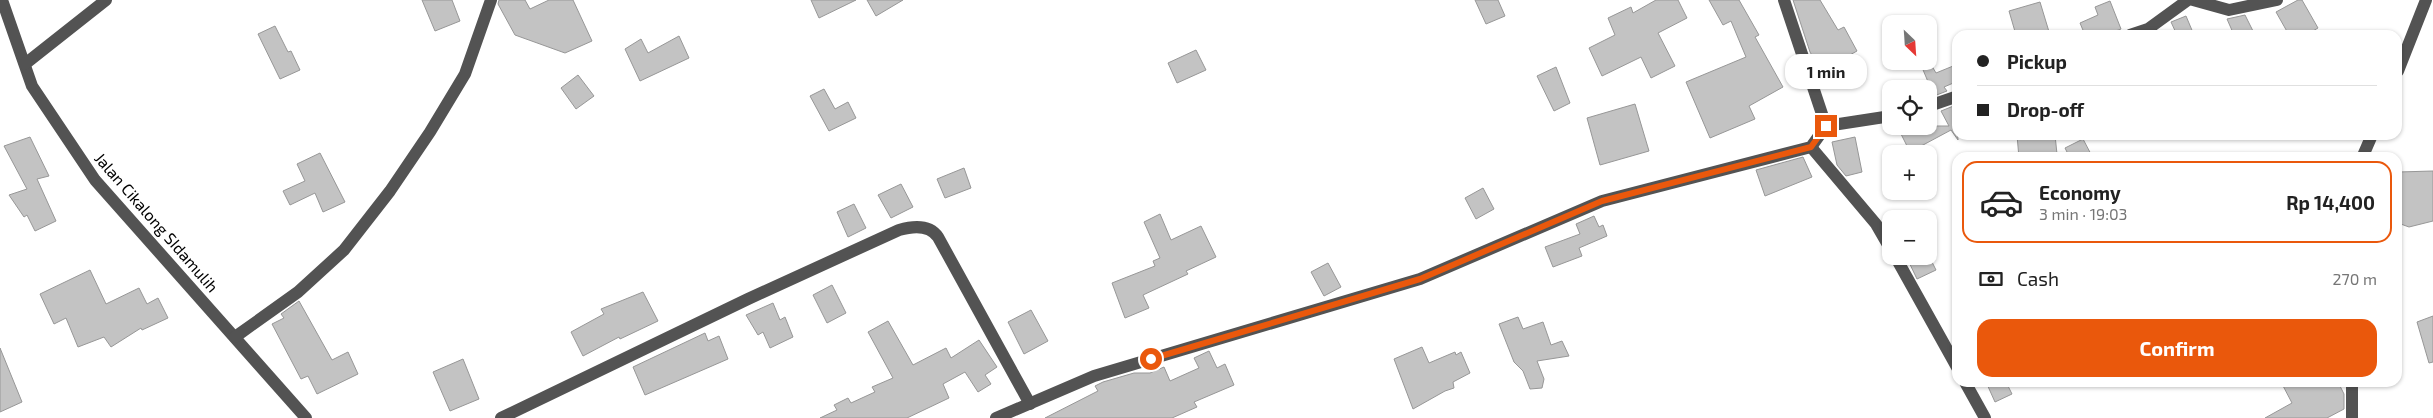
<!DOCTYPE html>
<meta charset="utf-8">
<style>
:root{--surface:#fff;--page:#f2f2f2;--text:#222;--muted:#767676;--line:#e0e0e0;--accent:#ea580c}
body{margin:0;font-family:"Exo 2",sans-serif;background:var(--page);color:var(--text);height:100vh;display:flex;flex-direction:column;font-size:19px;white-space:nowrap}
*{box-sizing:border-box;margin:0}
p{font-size:16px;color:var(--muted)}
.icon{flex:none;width:28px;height:28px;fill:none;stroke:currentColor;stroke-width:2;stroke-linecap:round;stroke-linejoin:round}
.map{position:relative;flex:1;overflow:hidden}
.drawer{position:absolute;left:1952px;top:152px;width:450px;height:235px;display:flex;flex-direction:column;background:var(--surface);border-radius:15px;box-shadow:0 1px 4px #0004}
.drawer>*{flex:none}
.top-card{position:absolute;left:1952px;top:30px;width:450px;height:110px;border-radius:15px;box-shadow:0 1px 4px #0004;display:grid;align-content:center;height:110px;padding:0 25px;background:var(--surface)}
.needle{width:32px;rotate:155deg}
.tools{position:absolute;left:1882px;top:15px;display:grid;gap:10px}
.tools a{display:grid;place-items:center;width:55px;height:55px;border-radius:10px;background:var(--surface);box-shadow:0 1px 4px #0004;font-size:25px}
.end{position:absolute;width:22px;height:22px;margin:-11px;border:6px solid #ea580c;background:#fff;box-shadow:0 0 0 2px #fff}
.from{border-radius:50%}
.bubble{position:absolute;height:35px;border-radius:15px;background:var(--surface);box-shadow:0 1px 4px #0004;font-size:16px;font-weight:700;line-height:35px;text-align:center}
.top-card b{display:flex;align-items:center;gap:18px;height:48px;font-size:19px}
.top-card b+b{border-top:1px solid var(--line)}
.top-card i{width:12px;height:12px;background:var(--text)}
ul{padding:9px 0 0;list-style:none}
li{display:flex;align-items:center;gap:15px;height:82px;margin:0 10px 8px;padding:0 15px;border:2px solid var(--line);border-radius:15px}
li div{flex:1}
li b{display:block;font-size:19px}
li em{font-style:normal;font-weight:700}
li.on{border-color:var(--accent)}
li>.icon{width:45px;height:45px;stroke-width:1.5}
.pay{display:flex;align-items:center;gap:12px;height:55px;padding:0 25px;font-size:19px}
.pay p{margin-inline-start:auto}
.button{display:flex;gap:10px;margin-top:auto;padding:10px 25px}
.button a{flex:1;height:58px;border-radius:15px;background:var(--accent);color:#fff;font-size:20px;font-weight:700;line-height:58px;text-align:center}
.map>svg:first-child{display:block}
.building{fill:#c3c3c3;stroke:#979797}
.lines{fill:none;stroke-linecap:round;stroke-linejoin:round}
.minor{stroke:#535353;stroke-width:12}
.route{stroke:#ea580c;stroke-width:6}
.labels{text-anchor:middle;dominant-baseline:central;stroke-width:4.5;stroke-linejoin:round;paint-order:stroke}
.street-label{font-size:16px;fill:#000;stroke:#fff}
</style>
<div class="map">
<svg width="2433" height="418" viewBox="0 0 2433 418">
<rect width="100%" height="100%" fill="#fff"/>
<g class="building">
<polygon points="422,0 452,0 460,21 435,31"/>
<polygon points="499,0 525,0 530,9 549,0 573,0 592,41 565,53 515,35 498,4"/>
<polygon points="811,0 856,0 819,18"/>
<polygon points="867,0 903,0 876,16"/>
<polygon points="1475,0 1498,0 1505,16 1486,24"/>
<polygon points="1656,0 1678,0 1687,18 1658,33 1675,66 1651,78 1641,57 1602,76 1589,48 1615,35 1608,18 1631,7 1633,13"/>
<polygon points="1709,0 1739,0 1759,35 1755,37 1783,87 1749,106 1755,119 1710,138 1686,82 1746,57 1731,21 1723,25"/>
<polygon points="1793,0 1820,0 1838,30 1844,27 1857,51 1821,71 1810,52"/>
<polygon points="2298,0 2302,0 2318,28 2306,35 2289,35 2276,12"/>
<polygon points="2110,1 2121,29 2105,35 2085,35 2080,23 2098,15 2095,7"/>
<polygon points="2040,2 2050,35 2016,35 2009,11"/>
<polygon points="2245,15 2255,35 2234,35 2227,19"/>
<polygon points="2186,16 2194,35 2177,35 2171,22"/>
<polygon points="275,26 288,52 291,51 300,70 280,79 258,34"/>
<polygon points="679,36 689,58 640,81 625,49 641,39 648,53"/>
<polygon points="1196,50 1206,70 1177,83 1168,63"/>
<polygon points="1929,61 1936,73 1958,64 1958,81 1944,87 1947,91 1934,96 1921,65"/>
<polygon points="1556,67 1570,103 1554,111 1537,76"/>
<polygon points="578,75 594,96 576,109 561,88"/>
<polygon points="824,89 835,109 848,102 856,118 829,131 810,96"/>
<polygon points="1635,104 1649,151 1600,165 1587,118"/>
<polygon points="1956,105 1958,140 1951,130 1910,152 1897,126 1949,126 1941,111"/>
<polygon points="2017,135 2055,135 2057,154 2019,158"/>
<polygon points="30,137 49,176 37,179 56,221 35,231 27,215 24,217 9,195 27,189 4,146"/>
<polygon points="1855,137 1862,172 1846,176 1837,165 1832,142"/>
<polygon points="2083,139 2093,158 2070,158 2065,148"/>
<polygon points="320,153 345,202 323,212 315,193 290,205 283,191 305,181 297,164"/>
<polygon points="1803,157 1812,177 1765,196 1756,170"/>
<polygon points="964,168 971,188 945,198 937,179"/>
<polygon points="2433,171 2433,221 2409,227 2398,223 2398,172"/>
<polygon points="901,184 913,207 891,218 878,195"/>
<polygon points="1483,188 1494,209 1476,219 1465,198"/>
<polygon points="854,204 866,228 848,237 837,212"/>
<polygon points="1160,214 1171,240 1201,226 1216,257 1186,271 1188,274 1143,295 1149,308 1125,318 1112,283 1155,266 1153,261 1160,258 1144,222"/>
<polygon points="1594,216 1599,227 1603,225 1607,236 1579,248 1582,256 1553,267 1545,247 1580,234 1576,224"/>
<polygon points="1906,256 1929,256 1936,270 1917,279"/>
<polygon points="1328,263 1341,287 1324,296 1311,272"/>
<polygon points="90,270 106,304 139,288 147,304 158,298 168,318 142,330 141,328 111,347 104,337 78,347 66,318 54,324 40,294"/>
<polygon points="832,285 846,313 827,323 813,295"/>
<polygon points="643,292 658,321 620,339 619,337 583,356 571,332 604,314 601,309"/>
<polygon points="299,301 332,360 348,352 358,374 317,394 308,376 301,379 272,324 284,318 281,314"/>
<polygon points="773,303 780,320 785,317 793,337 770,348 763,332 758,335 746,315"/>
<polygon points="1031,310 1048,341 1024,354 1008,322"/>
<polygon points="2433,316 2433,362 2429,363 2417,322"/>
<polygon points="1518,317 1523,329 1543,322 1551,345 1562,341 1569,356 1537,361 1544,379 1542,388 1530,389 1523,371 1514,362 1499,324"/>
<polygon points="888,321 913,365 946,348 951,358 979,340 997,367 985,375 991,384 978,392 965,372 943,384 949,398 907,418 820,418 837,410 834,405 848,398 851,403 875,392 872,387 893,378 868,332"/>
<polygon points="705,333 708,341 719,336 728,359 645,395 633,367"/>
<polygon points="1422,347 1429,363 1455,352 1456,355 1461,352 1470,373 1453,382 1454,388 1445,391 1413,409 1394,359"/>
<polygon points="0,348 22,402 0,412"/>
<polygon points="1209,351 1217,368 1225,364 1234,385 1194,402 1197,407 1172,418 1045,418 1098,391 1095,386 1103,382 1134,373 1150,373 1164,367 1170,381 1199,368 1194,358"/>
<polygon points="463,359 479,399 450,411 433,372"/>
<polygon points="1986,382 2006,382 2012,394 1995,402"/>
<polygon points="2281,382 2338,382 2344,394 2344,409 2327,418 2265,418 2292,403"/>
</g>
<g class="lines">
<g class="minor">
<polyline points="2,0 32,86 95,180 306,418"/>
<polyline points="1784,0 1826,126"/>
<polyline points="2193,0 2229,10 2277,0"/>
<polyline points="2130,35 2148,29 2188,0"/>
<polyline points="25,64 106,0"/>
<polyline points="2398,71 2426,0"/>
<polyline points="1929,106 1958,96"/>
<polyline points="1811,147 1876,224 1891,250"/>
<polyline points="2362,158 2372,135"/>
<polyline points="1895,256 1958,369"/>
<polyline points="235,337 298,292 344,250 390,191 430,132 465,74 491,0"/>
<polyline points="1965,382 1985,418"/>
<polyline points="2352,382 2352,418"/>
<path d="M501 418 748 299 899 230C913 226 929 224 938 237L1030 404"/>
<polyline points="996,418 1094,376 1420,279 1602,201 1811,147 1826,126 1891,116"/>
</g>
</g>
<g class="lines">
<polyline class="route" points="1151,359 1420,279 1602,201 1811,147 1826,126"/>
</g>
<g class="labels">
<g class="street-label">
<text transform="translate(157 222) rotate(49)">Jalan Cikalong SIdamulih</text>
</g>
</g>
</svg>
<div class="tools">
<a><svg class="needle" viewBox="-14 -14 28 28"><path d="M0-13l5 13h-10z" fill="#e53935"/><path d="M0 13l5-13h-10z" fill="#767676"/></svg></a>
<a><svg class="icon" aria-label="locate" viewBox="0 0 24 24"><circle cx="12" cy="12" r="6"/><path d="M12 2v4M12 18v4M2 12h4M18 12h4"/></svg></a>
<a>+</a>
<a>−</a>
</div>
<i class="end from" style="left:1151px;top:359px"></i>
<i class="end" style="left:1826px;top:126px"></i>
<div class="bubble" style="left:1785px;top:54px;width:82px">1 min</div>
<div class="top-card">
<b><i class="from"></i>Pickup</b>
<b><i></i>Drop-off</b>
</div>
<section class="drawer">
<ul>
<li class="on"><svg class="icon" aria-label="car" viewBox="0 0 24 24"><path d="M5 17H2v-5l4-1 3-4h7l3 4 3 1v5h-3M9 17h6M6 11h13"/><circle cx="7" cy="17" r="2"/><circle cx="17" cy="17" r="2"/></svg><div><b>Economy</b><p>3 min · 19:03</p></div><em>Rp 14,400</em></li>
</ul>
<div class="pay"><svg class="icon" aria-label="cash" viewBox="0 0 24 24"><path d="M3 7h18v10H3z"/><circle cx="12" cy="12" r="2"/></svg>Cash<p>270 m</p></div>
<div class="button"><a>Confirm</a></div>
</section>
</div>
